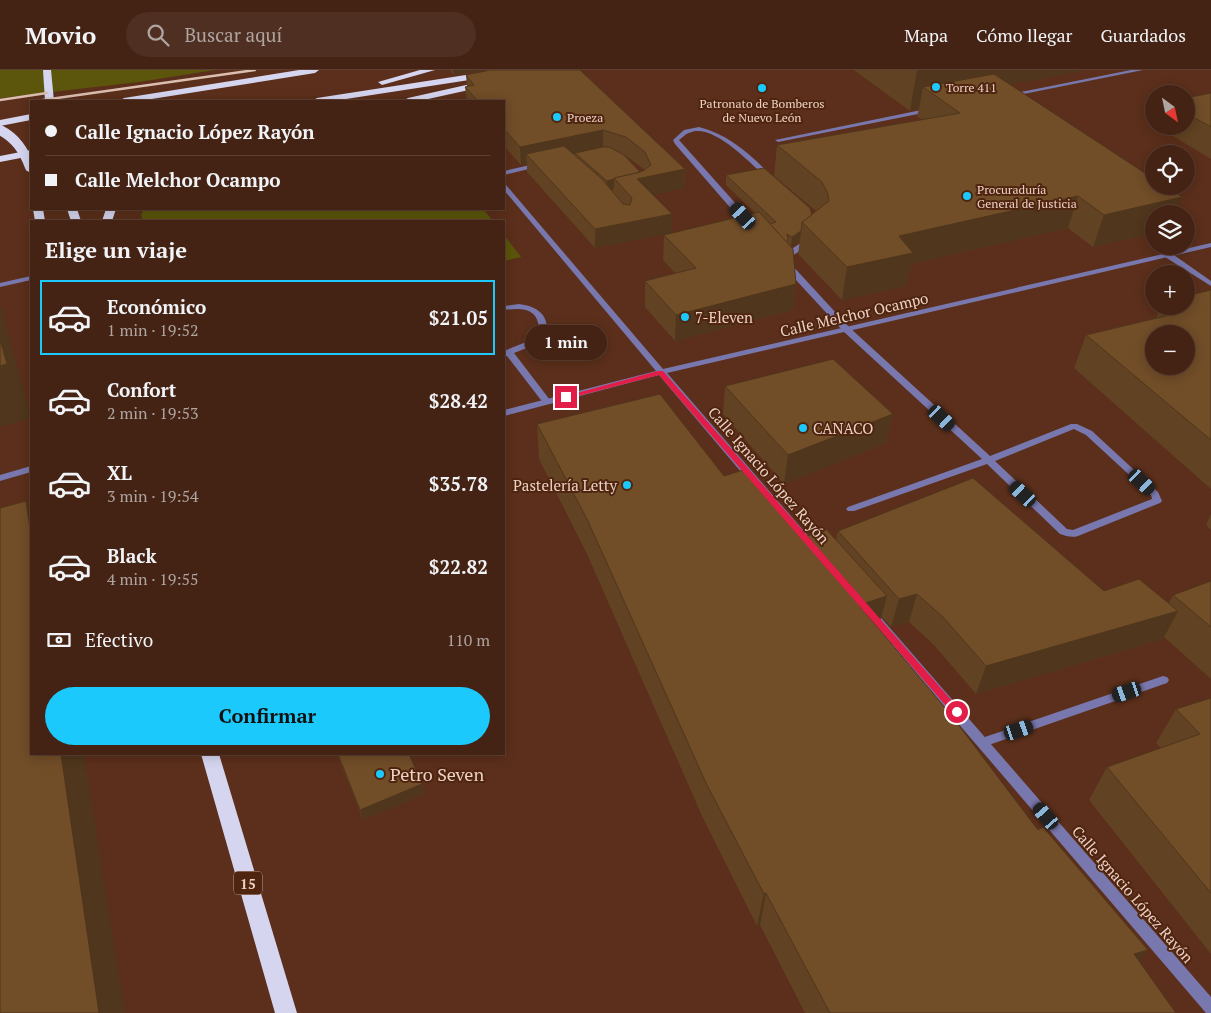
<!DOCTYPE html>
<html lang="es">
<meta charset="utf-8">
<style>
:root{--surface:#442314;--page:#4e2f22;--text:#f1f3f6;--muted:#afa4a0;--line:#5c4034;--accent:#1cc9fc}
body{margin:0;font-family:"PT Serif",serif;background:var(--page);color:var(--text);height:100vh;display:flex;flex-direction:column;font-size:19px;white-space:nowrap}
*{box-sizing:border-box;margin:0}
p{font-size:16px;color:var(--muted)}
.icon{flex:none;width:28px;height:28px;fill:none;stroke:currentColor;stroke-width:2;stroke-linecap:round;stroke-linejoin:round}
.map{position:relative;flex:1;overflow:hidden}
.panel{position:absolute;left:30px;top:150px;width:475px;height:535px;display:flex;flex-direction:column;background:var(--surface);border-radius:0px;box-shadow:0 2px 12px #0003,0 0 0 1px var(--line)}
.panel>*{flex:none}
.top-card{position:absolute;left:30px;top:30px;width:475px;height:110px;border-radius:0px;box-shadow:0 2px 12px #0003,0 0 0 1px var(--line);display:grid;align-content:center;height:110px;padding:0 15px;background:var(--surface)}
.needle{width:32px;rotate:147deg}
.tools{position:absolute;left:1145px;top:15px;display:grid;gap:10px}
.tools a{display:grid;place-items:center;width:50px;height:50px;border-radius:50%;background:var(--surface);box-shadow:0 2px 12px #0003,0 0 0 1px var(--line);font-size:25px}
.end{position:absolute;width:22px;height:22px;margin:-11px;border:6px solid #e11d48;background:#fff;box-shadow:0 0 0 2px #fff}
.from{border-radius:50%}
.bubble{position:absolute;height:35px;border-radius:18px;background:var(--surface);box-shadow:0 2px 12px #0003,0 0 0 1px var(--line);font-size:16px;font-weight:700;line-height:35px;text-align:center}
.car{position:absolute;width:15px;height:30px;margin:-15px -8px;border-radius:6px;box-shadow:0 0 4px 1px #0007;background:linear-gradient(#222 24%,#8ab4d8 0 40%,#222 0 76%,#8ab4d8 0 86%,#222 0)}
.top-card b{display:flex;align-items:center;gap:18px;height:48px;font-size:19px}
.top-card b+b{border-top:1px solid var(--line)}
.top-card i{width:12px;height:12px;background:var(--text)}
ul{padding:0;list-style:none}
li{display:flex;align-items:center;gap:15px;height:75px;margin:0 10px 8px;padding:0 5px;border:2px solid transparent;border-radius:0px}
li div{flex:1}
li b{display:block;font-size:19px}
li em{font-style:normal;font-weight:700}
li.on{border-color:var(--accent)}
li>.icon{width:45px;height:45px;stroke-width:1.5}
h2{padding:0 15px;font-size:22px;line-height:60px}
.pay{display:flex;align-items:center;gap:12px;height:55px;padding:0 15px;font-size:19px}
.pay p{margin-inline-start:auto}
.primary-button{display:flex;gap:10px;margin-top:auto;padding:10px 15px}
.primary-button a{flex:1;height:58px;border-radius:30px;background:var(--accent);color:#111;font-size:20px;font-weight:700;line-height:58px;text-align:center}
header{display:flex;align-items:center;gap:30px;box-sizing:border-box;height:70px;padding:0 25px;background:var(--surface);border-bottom:1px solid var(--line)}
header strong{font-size:24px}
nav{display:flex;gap:28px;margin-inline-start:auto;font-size:18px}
.search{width:350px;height:45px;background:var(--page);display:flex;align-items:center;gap:12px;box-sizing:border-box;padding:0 18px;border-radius:28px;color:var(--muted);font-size:19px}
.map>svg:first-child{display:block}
.green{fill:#5b560b}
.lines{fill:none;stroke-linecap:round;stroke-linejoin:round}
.lane{fill:#7978ae;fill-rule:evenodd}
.street{fill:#7978ae;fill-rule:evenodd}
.highway{fill:#d5d5f0;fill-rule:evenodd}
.rail{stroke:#dcbeb1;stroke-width:2.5}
.highway-bridge{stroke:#d5d5f0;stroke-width:10}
.wall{fill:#614222;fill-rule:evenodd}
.shaded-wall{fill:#4f361c}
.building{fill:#714d28;stroke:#4f361c;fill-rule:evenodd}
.route{fill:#e11d48}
.poi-dot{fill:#1cc9fc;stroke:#4f2510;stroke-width:2}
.labels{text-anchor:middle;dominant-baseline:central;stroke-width:4;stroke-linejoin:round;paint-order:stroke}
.far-poi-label{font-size:12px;fill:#edd1c5;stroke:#4f2510;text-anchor:start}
.shield{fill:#4f2510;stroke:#be9d8f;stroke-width:1}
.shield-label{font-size:14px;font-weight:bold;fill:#edd1c5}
.street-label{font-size:15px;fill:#edd1c5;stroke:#4f2510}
.poi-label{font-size:15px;fill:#edd1c5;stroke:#4f2510;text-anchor:start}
.near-poi-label{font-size:18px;fill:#edd1c5;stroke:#4f2510;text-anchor:start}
</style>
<header>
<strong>Movio</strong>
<div class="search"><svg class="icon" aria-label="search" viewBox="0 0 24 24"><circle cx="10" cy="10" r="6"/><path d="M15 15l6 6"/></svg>Buscar aquí</div>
<nav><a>Mapa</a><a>Cómo llegar</a><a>Guardados</a></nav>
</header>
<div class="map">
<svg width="1211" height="943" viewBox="0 0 1211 943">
<rect width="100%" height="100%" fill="#5b2f1b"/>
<g class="green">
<polygon points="0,0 215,0 139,12 0,28"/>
<polygon points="144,139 483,139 493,151 143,151 141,145"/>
<polygon points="504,165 521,187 504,191"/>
</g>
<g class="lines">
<g class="lane">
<path d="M699 57C728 64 753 86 773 108L768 109C752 95 712 51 689 63 685 64 682 68 679 70L753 153V157H747L675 74 673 70 684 60Z"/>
<polygon points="539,93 541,94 541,96 504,105 504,101"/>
<polygon points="807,169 814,171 785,191 779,191 779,187"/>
<polygon points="1165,183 1171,183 1211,211 1211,216 1165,187"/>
<path d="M784 193H790L849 257 990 386 1071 354H1077L1092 361 1158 422 1162 431 1160 433 1078 466C1072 468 1066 466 1060 464L987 394 854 441H848L846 439 848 437 982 389 843 261 784 197ZM1074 359 1086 365 1151 425 1152 429 1073 460 1067 459 995 391Z"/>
<polygon points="31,206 31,210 0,217 0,213"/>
<path d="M519 234C534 236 547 242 547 259L537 274 514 283 550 330 551 332 550 334H544L507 286H504V281L531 270 539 259C538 237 520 238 504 240V236Z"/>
<polygon points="31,396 31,402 0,411 0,405"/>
<polygon points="1163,606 1167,607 1169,610 1167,613 983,677 979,675 977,672 979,669"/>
</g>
<g class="street">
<polygon points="1131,0 1143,0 1009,27 1006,25"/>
<polygon points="931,38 934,40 933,41 778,72 775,70"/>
<polygon points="504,114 506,115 663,299 1211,173 1211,177 667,303 816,475 817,478 816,481 808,481 659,305 504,346 504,340 656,301 504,120"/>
<polygon points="872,541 876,542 1211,927 1211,943 1206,943 868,548 867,545 868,542"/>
</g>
<g class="highway">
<polygon points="43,0 51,0 54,31 45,31"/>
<polygon points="299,0 319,0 315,3 139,31 119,31 124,28"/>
<polygon points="420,0 435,0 382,15 378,12"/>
<polygon points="498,0 519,0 515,3 333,31 312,31 317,28"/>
<polygon points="484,11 488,14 487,16 419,31 403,31 408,28"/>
<polygon points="31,44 31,50 0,56 0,50"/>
<polygon points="31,80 31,86 0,92 0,86"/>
<polygon points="33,139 43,139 45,151 35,151"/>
<polygon points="67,139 77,139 81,151 71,151"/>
<polygon points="106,139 116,139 112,151 102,151"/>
<polygon points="201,684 219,684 297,943 275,943"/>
</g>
<g class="rail">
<polyline points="0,30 47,23"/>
<polyline points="36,31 255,0"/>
</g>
<path class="highway-bridge" d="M0 60C16 68 24 81 30 97"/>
</g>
<g class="wall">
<polygon points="450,0 486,0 454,5"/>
<path d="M580 0 685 99 684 118 653 124 672 163 755 143 726 115V105L812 145 816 141 774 106 777 75 922 50 917 46 919 39 910 41 854 0H1086L1010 14 1154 144V163L1093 177 1068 158 911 194 906 216 842 230 798 184 800 170 791 177 796 214 793 240 675 271 645 237V211L675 203 663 190 664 165 671 163 595 178 527 102V94L521 95 504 76V31H467L465 17H467L466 5ZM622 84 625 85 645 100 640 102Z"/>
<polygon points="1211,23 1211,89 1158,57 1186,56 1186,28"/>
<polygon points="1211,220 1211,419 1074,298 1086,265 1156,248 1161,236 1186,236"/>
<polygon points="725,316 893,344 886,373 784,414 723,344"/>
<polygon points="537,354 724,406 802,468 836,469 838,461 1104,521 1169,533 1173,525 1211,511 1211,609 1164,567 1163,569 976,624 934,575 909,552 891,557 881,546 878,558 1038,760 1148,880 1139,891 1176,943 805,943 760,855 757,856 702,746 587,484 539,389"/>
<polygon points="1211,444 1211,460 1206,455"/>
<polygon points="1211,628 1211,884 1089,730 1107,697 1161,678 1156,673 1176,639"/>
<polygon points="337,684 409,684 422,714 424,724 363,750"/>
</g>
<g class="shaded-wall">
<polygon points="453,0 486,0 454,5"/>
<polygon points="917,0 1086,0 981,20 923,17 919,39 910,41"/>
<polygon points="603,60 603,78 575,83 575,84 534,93 526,84 527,94 521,95 520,77"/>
<polygon points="685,99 684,118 637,128 614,109"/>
<polygon points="614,109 614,119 606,121 607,111"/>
<polygon points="1078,126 1068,158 911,194 906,216 842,230 847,197 899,166"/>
<polygon points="1182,127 1176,144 1154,144 1154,163 1093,177 1104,145"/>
<polygon points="672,144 672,163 595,178 595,159"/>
<polygon points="801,161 800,170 791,177 792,167"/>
<polygon points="796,214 793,240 675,271 676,245"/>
<polygon points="0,236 2,240 31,348 0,357"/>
<polygon points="893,344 886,373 784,414 788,385"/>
<polygon points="26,431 31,441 31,466"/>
<polygon points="917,524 909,552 891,557 899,529"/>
<polygon points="887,526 877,562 859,535"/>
<polygon points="1178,541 1163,569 976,624 986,596"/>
<polygon points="61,684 84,684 102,800 125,943 99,943"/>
<polygon points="422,714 424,724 363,750 360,740"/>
<polygon points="766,823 760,855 757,856 764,824"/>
<polygon points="1148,880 1125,911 1134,884"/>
</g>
<g class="building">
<polygon points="490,0 580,0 685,99 637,109 672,144 595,159 526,84 564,76 602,109 623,134 630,135 632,128 614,108 643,101 651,95 645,82 626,67 603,60 520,77 504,59 504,31 478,31 465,17 474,15 466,5"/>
<polygon points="994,4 1154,109 1154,116 1165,116 1182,127 1104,145 1078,126 899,166 913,183 847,197 802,152 829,131 828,124 822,112 777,75 960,43 923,17"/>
<polygon points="1211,23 1211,57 1186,43 1186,28"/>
<polygon points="603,77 609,77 624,85 640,102 614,108 614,109 607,111 575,83"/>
<polygon points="764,98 810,138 812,145 802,152 801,161 792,167 787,164 788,170 786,172 770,154 776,152 726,105"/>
<polygon points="759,142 793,179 796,214 676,245 645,211 696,198 664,165"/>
<path d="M1211 220V370L1086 265 1178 243 1169 236H1186V226ZM1154 264H1186V296H1154Z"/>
<polygon points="0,269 7,294 0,296"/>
<polygon points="833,289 893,344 788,385 725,316"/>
<polygon points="660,324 724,406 743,400 802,468 826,459 887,526 859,535 948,641 1038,760 1043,757 1148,880 1134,884 1176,943 830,943 766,823 764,824 706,713 587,449 537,354"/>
<polygon points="973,408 1104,521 1139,509 1178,541 986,596 943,547 917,524 899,529 838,461"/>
<polygon points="26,431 31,466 31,684 61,684 99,943 0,943 0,438"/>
<polygon points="1211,511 1211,557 1173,525"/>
<polygon points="1211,628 1211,823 1107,697 1200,664 1176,639"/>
<polygon points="338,684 409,684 422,714 360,740"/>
</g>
<polygon class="route" points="658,301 663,301 960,640 960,645 954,645 659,305 566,329 562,327"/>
<g class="poi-dot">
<circle cx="936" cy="17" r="5"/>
<circle cx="762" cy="18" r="5"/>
<circle cx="557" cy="47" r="5"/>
<circle cx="967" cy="126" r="5"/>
<circle cx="685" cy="247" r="5"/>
<circle cx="803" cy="358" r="5"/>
<circle cx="627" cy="415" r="5"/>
<circle cx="380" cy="704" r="5"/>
</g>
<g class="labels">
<g class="far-poi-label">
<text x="946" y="17">Torre 411</text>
<text x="762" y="33" text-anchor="middle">Patronato de Bomberos<tspan x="762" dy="14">de Nuevo León</tspan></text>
<text x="567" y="47">Proeza</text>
<text x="977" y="119">Procuraduría<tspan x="977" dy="14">General de Justicia</tspan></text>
</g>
<rect class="shield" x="234" y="801.5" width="28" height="23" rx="4"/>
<g class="shield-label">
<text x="248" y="813">15</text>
</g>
<g class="street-label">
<text transform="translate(854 244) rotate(-13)">Calle Melchor Ocampo</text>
<text transform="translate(769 405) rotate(49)">Calle Ignacio López Rayón</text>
<text transform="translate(1133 824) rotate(49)">Calle Ignacio López Rayón</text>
</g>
<g class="poi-label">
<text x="695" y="247">7-Eleven</text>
<text x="813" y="358">CANACO</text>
<text x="617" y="415" text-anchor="end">Pastelería Letty</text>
</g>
<g class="near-poi-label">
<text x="390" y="704">Petro Seven</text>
</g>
</g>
</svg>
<div class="tools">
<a><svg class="needle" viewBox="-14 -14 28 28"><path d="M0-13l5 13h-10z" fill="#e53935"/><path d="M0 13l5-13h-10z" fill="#afa4a0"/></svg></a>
<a><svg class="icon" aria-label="locate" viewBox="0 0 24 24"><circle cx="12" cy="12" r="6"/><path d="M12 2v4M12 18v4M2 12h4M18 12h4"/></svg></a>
<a><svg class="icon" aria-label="layers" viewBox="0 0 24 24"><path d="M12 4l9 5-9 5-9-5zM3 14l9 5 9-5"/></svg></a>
<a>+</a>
<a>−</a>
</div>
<i class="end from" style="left:957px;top:642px"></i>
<i class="end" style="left:566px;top:327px"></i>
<div class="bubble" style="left:525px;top:255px;width:82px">1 min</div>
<i class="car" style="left:743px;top:146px;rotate:318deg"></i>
<i class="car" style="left:942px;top:348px;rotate:133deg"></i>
<i class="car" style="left:1142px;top:412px;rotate:133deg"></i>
<i class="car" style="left:1023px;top:424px;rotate:313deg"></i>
<i class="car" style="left:1127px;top:622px;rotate:251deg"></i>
<i class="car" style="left:1019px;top:660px;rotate:71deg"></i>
<i class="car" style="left:1046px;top:746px;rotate:319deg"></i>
<div class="top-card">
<b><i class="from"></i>Calle Ignacio López Rayón</b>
<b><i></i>Calle Melchor Ocampo</b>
</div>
<section class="panel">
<h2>Elige un viaje</h2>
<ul>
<li class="on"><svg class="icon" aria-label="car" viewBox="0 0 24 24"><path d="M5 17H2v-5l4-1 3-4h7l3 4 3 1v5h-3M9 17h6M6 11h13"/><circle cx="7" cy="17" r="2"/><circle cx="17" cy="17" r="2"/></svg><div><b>Económico</b><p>1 min · 19:52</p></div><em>$21.05</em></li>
<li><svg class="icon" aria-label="car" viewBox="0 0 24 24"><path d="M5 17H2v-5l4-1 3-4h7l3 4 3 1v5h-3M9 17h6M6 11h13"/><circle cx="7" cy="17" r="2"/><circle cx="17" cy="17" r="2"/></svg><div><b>Confort</b><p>2 min · 19:53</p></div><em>$28.42</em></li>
<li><svg class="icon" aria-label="car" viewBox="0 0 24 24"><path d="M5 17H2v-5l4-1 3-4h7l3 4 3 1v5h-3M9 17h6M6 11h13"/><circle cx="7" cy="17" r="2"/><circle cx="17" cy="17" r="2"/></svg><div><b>XL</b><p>3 min · 19:54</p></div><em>$35.78</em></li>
<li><svg class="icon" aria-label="car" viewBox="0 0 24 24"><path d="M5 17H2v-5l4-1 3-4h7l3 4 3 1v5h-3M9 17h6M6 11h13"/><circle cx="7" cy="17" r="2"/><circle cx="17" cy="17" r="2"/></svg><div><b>Black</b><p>4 min · 19:55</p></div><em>$22.82</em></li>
</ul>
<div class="pay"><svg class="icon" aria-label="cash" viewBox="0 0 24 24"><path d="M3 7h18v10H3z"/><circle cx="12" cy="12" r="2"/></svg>Efectivo<p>110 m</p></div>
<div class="primary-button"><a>Confirmar</a></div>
</section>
</div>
